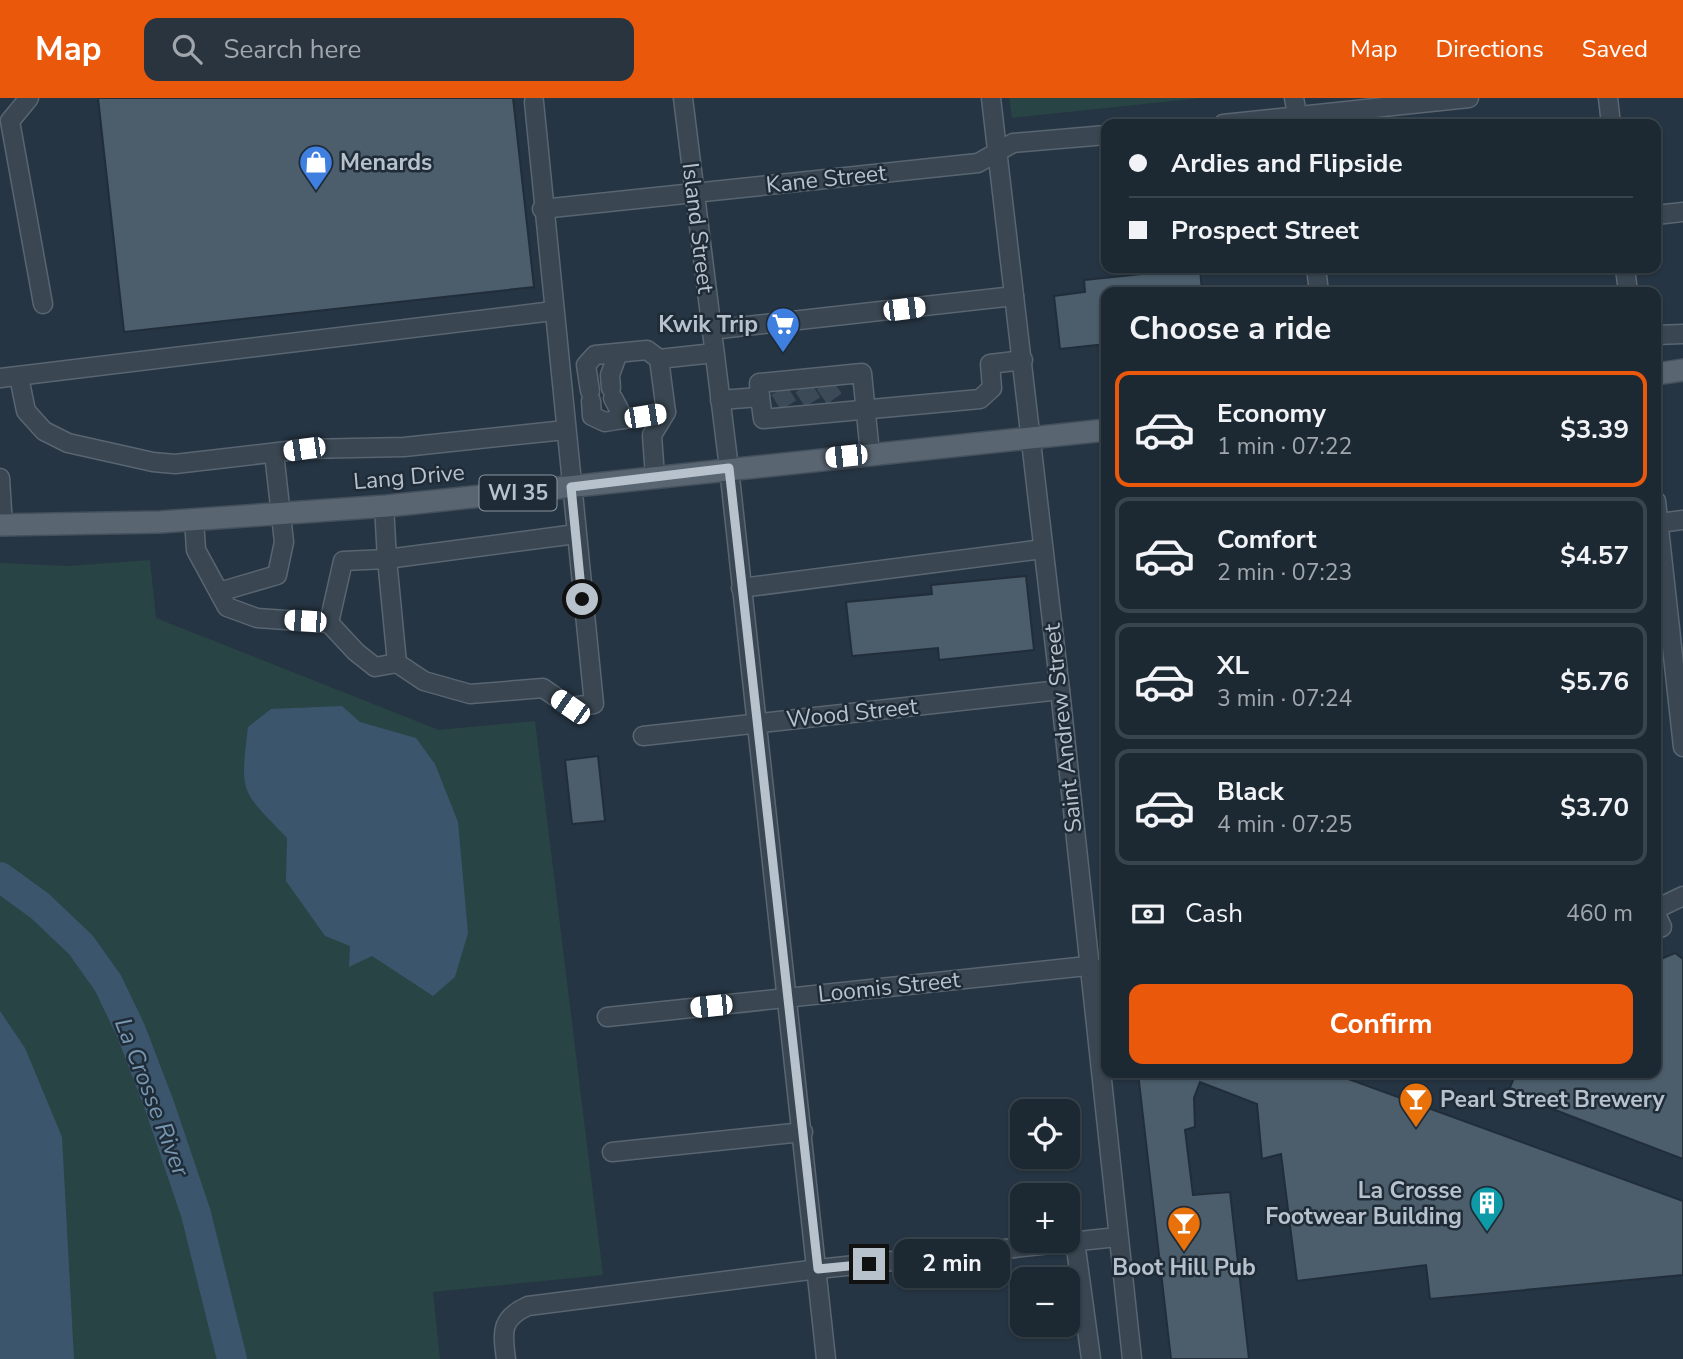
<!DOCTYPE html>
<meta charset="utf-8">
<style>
:root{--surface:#1c2832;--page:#29343e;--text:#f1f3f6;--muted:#a0a6ac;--line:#3a444d;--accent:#ea580c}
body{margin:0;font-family:"Nunito Sans",sans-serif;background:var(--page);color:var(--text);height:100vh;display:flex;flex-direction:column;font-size:26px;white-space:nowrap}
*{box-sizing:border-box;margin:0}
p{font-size:23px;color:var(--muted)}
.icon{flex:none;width:38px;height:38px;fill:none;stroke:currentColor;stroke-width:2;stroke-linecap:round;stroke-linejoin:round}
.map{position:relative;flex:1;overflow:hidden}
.drawer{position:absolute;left:1101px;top:189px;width:560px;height:791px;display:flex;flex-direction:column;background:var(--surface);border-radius:14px;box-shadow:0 2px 5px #0004,0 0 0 2px var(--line)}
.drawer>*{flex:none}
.guide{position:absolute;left:1101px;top:21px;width:560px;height:154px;border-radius:14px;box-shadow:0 2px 5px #0004,0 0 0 2px var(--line);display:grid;align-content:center;height:154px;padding:0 28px;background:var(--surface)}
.tools{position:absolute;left:1010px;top:1001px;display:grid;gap:14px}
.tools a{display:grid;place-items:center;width:70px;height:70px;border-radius:14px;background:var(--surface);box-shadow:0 2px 5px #0004,0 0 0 2px var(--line);font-size:35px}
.end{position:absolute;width:32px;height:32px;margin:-16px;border:9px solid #b8c2cc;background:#111;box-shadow:0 0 0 4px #111}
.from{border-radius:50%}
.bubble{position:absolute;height:49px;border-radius:14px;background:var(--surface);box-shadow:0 2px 5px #0004,0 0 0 2px var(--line);font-size:23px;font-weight:700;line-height:49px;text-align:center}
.car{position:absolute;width:21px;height:42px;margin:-21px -10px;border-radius:9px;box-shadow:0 0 5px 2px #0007;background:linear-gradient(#fff 24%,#345 0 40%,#fff 0 76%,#345 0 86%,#fff 0)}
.guide b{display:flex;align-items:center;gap:24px;height:66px;font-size:26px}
.guide b+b{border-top:2px solid var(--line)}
.guide i{width:18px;height:18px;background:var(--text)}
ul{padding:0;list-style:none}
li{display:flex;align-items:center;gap:21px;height:116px;margin:0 14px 10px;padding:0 14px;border:4px solid var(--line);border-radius:14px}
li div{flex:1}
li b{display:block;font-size:26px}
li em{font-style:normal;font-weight:700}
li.active{border-color:var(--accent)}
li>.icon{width:63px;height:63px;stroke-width:1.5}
h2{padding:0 28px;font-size:32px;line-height:84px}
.pay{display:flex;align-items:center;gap:18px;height:77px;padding:0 28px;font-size:26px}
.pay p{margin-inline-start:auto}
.cta{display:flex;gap:14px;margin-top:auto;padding:14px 28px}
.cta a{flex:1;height:80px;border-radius:14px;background:var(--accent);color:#fff;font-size:28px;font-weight:700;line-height:80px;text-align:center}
header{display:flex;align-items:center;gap:42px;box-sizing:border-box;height:98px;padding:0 35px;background:var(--accent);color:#fff}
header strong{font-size:33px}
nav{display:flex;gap:38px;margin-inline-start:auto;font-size:24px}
.search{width:490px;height:63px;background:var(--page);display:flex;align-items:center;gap:18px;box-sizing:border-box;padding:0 24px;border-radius:14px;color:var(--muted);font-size:26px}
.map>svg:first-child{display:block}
.green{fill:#284444}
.water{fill:#3b556c}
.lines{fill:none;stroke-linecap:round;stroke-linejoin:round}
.river{stroke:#3b556c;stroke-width:30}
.building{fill:#4c5d6b;stroke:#212e3a;stroke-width:2}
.minor-tunnel{stroke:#3c4a58;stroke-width:18;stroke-dasharray:18 9;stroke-linecap:butt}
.minor-casing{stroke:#596570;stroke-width:21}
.major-casing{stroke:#44505c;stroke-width:24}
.minor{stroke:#3a4752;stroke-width:18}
.major{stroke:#596672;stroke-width:21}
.route{stroke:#b8c2cc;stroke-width:9}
.labels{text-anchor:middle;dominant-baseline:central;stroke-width:5;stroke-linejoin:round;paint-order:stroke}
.shield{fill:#1f2c38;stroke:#8a95a0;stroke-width:2}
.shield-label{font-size:21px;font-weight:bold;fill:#b8c2cc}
.poi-label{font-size:23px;font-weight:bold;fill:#b8c2cc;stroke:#1f2c38;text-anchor:start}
.street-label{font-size:23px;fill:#b8c2cc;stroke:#1f2c38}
.water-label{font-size:24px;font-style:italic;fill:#7796b0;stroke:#1f2c38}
</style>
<header>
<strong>Map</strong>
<div class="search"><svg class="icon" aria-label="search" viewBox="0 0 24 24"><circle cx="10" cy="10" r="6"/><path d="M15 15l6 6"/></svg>Search here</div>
<nav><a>Map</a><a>Directions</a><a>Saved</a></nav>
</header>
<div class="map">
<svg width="1683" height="1261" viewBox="0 0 1683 1261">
<rect width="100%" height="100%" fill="#263543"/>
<g class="green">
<polygon points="1009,0 1201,0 1012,20"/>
<polygon points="150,462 156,520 439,632 535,623 603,1177 433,1194 440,1261 0,1261 0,465 69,468"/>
</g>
<g class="water">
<path d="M342 608 360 624 416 640 435 666 458 724 468 835 455 879 433 898 372 858 349 869 350 848 325 838 286 783 287 740C240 691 240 697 248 629L271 611Z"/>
<polygon points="0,913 25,950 62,1039 74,1261 0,1261"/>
</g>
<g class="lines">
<polyline class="river" points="0,779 40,808 81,847 108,885 131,933 160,1009 196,1116 232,1261"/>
</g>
<g class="building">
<polygon points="98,0 513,0 534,189 124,234"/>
<polygon points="1200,170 1202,194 1106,194 1106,246 1060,251 1054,198 1085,194 1084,182"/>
<polygon points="1026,478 1034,552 939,562 938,550 852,558 846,504 932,496 931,487"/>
<polygon points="598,658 605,723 572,726 565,662"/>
<polygon points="1675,855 1683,861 1683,1061 1508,994 1516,975 1656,975 1656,863"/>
<polygon points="1138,975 1332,975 1683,1103 1683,1177 1430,1201 1426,1167 1297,1183 1281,1056 1262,1061 1257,1006 1200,984 1194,1000 1195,1029 1185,1032 1193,1097 1230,1094 1249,1261 1171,1261"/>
</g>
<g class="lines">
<g class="minor-tunnel">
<polyline points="824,286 836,303"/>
<polyline points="803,289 814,306"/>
<polyline points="779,292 789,308"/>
</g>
<g class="minor-casing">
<g id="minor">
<polyline points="29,0 10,23 43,206"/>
<polyline points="683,0 729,370 826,1261"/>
<polyline points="991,0 1060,592 1132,1261"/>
<polyline points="1294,0 1299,26"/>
<polyline points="1608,0 1611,26"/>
<polyline points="1223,26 1469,0"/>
<polyline points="542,111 978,65 1013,45 1106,37"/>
<polyline points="1656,117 1683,114"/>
<polyline points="1316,170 1319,194"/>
<polyline points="1625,170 1628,194"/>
<polyline points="711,232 1014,198"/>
<polyline points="1656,237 1683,236"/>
<polyline points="19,279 26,313 44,333 68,345 153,364 175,366 304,351 404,349 565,332"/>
<polyline points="0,280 553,213"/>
<polyline points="611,290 610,277 618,255"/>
<polyline points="590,293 586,267 595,257 647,252 659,261"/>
<polyline points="760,299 759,285 862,275 870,356"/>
<polyline points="613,300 624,321"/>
<polyline points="720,302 760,299 763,321 980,301 992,290 990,266 1023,262"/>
<polyline points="591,303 592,318 605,324 666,314"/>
<polyline points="655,379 652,337 666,314 659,261 714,255"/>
<polyline points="0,380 3,427"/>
<polyline points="1656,403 1683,649"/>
<polyline points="384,408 387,461 576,436"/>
<polyline points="194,421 196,452 227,509 257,520 329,525 343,463 387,461 397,565 424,583 470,596 543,590 570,609 594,606 534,4"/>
<polyline points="1659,425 1683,422"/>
<polyline points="741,490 1043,451"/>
<polyline points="219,494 277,477 284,444 274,355"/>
<polyline points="329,525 356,554 375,569 397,565"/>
<polyline points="643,638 1060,592"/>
<polyline points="1656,811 1683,798"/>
<polyline points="1656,816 1662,829 1656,832"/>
<polyline points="607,919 1087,868 1106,874"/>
<polyline points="612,1054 803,1034"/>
<polyline points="1075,1143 1091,1261"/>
<path d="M506 1261C502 1233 501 1220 528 1208L818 1171 1117 1139"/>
</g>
</g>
<g class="major-casing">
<g id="major">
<polyline points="1656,276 1683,272"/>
<polyline points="0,427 160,424 387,408 1106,332"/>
</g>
</g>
<use href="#minor" class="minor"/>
<use href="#major" class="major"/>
</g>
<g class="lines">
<polyline class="route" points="582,501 571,389 729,370 818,1171 869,1166"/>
</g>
<defs>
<g id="shop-pin" transform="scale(1.75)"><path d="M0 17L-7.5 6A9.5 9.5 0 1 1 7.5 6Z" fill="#3f7fe0" stroke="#1f2c38"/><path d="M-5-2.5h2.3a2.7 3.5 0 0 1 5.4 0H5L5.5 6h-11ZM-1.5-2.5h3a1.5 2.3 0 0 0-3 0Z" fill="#fff"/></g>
<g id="supermarket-pin" transform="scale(1.75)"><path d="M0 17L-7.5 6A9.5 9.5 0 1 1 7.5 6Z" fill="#3f7fe0" stroke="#1f2c38"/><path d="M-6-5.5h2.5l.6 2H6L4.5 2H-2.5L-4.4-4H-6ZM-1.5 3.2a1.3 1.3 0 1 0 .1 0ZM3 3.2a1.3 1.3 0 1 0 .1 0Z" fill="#fff"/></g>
<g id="bar-pin" transform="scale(1.75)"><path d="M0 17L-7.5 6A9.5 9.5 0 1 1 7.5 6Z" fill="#e8710a" stroke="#1f2c38"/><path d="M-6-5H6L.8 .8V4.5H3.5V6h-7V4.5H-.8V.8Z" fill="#fff"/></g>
<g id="building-pin" transform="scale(1.75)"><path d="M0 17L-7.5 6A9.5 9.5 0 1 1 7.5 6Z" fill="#0f9aa8" stroke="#1f2c38"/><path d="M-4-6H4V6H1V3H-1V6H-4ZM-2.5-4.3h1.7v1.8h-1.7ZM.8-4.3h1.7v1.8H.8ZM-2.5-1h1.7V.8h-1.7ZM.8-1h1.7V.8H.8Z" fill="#fff"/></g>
</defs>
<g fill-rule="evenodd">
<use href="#shop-pin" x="316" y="64"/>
<use href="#supermarket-pin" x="783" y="226"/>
<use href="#bar-pin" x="1416" y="1001"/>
<use href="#building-pin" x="1487" y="1105"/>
<use href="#bar-pin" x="1184" y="1125"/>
</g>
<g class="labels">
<rect class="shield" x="479.5" y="377.5" width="77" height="35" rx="5"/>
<g class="shield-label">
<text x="518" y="395">WI 35</text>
</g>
<g class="poi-label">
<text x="340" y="64">Menards</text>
<text x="758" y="226" text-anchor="end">Kwik Trip</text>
<text x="1440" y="1001">Pearl Street Brewery</text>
<text x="1462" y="1092" text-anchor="end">La Crosse<tspan x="1462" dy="26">Footwear Building</tspan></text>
<text x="1184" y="1169" text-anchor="middle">Boot Hill Pub</text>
</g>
<g class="street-label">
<text transform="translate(826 81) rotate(-6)">Kane Street</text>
<text transform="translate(698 130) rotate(83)">Island Street</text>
<text transform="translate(409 379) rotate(-5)">Lang Drive</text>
<text transform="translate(852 615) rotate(-6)">Wood Street</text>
<text transform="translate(1063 630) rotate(-96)">Saint Andrew Street</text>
<text transform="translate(889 889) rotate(-6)">Loomis Street</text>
</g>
<g class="water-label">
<text transform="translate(152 999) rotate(69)">La Crosse River</text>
</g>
</g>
</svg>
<div class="tools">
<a><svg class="icon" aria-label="locate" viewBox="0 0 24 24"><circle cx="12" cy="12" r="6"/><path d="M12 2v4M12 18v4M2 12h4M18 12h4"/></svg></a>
<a>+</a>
<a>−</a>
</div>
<i class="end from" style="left:582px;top:501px"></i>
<i class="end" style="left:869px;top:1166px"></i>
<div class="bubble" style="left:894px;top:1141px;width:116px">2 min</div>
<i class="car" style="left:904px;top:211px;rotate:83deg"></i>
<i class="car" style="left:645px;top:318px;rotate:81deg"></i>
<i class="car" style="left:304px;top:351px;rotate:262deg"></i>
<i class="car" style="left:846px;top:358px;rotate:264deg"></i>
<i class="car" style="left:305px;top:523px;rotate:274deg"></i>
<i class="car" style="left:570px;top:609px;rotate:305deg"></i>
<i class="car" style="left:711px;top:908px;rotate:264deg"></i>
<div class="guide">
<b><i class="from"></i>Ardies and Flipside</b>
<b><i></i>Prospect Street</b>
</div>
<section class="drawer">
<h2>Choose a ride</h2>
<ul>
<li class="active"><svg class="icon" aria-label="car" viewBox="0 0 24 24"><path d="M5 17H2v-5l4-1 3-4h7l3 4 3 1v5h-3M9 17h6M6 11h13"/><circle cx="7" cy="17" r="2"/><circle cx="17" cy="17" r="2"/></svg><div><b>Economy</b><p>1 min · 07:22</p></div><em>$3.39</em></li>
<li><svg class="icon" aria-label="car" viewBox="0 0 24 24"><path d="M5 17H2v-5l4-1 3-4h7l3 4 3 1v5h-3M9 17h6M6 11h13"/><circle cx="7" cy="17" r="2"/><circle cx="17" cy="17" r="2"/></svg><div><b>Comfort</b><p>2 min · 07:23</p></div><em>$4.57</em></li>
<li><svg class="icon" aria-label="car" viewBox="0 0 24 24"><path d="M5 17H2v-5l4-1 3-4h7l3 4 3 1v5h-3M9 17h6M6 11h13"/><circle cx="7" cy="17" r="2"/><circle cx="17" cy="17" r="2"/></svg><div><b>XL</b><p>3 min · 07:24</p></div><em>$5.76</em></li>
<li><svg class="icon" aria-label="car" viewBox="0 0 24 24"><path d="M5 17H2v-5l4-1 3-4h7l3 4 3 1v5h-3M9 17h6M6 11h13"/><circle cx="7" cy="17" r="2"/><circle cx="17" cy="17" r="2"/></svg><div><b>Black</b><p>4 min · 07:25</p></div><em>$3.70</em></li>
</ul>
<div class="pay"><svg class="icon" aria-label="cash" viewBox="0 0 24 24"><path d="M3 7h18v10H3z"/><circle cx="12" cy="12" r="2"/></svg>Cash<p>460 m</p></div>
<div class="cta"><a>Confirm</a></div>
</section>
</div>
